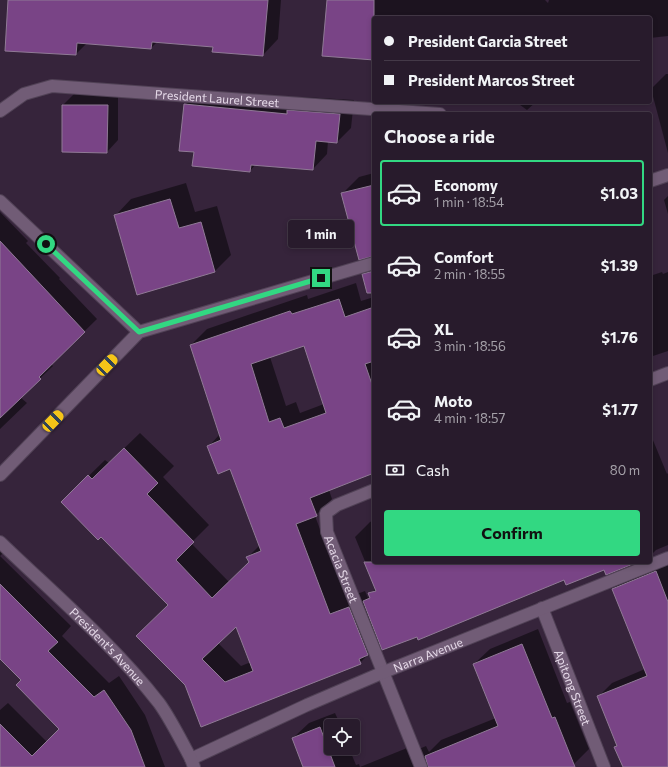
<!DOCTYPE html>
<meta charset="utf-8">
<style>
:root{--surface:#281b2c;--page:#342838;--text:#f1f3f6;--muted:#a5a1a9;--line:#443948;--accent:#32d882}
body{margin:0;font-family:Commissioner,sans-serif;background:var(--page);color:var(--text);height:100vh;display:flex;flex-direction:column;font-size:15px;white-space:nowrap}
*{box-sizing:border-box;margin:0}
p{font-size:13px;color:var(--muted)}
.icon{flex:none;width:22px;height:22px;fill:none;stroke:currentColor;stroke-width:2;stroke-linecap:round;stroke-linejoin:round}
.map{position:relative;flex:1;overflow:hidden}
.side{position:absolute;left:372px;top:112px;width:280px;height:452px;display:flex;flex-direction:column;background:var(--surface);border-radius:4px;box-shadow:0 2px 6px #0003,0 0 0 1px var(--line)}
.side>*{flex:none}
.guide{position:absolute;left:372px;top:16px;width:280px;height:88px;border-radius:4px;box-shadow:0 2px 6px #0003,0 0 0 1px var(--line);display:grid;align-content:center;height:88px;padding:0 12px;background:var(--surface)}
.buttons{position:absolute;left:324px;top:719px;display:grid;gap:8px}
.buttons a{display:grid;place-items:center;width:36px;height:36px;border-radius:4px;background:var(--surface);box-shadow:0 2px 6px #0003,0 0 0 1px var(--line);font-size:20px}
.end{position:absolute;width:18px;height:18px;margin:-9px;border:5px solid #32d882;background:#111;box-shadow:0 0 0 2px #111}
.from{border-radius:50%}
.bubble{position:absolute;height:28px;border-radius:4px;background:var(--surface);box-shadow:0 2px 6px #0003,0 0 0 1px var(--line);font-size:13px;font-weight:700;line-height:28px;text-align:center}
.car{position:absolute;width:12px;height:24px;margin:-12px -6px;border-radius:5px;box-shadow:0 0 3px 1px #0007;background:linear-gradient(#f5c518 24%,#345 0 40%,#f5c518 0 76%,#345 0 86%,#f5c518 0)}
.guide b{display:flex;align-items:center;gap:14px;height:38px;font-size:15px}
.guide b+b{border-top:1px solid var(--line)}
.guide i{width:10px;height:10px;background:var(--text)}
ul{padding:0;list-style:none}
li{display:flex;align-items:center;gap:12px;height:66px;margin:0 8px 6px;padding:0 4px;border:2px solid transparent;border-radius:4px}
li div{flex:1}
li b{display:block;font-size:15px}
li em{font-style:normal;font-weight:700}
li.selected{border-color:var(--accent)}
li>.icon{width:36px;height:36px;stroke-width:1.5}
h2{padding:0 12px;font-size:18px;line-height:48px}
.pay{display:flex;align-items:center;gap:10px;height:44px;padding:0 12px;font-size:15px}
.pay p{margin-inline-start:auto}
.cta{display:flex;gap:8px;margin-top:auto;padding:8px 12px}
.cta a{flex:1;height:46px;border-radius:4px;background:var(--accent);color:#111;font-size:16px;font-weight:700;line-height:46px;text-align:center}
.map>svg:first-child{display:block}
.shadow{fill:#0007;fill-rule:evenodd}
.building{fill:#794486;stroke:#907a96;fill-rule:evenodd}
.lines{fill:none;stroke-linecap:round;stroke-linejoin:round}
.street-casing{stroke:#514256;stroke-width:14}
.secondary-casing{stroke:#514256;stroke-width:14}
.street{stroke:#715c76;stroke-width:12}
.secondary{stroke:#715c76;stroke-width:12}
.route{stroke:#32d882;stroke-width:5}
.labels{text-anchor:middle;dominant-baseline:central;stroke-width:4;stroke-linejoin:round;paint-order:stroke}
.street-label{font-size:12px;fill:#e6dae9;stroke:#19111b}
</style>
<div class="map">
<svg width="668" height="767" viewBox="0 0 668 767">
<rect width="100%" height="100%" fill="#36243b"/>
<g class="shadow">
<polygon points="9,0 281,0 278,39 263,55 214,46 157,42 151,48 87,43 76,54"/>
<polygon points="328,0 545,0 548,3 549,0 668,0 668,36 650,38 650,18 374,18 374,59"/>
<polygon points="666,74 668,74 668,153 651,89"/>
<polygon points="199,91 298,100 302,97 354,100 351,128 337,142 328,141 327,154 313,169 256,164 250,171 195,152 185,105"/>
<polygon points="74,94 118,94 118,140 107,152 63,105"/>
<polygon points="516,102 536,102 527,110"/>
<polygon points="374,173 374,255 342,194 359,177"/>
<polygon points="186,183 195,212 217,206 231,255 215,271 138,294 115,216 131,199"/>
<polygon points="668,196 668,214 664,200"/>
<polygon points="0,212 28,241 26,243 60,278 59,279 97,319 51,364 53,366 20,397 27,403 0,429"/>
<polygon points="662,272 663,274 668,272 668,351 650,357 650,276"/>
<path d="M356 283 361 301 374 297V472L329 490 332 499 315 516 346 598 365 591 368 598 376 588 355 537 370 522 374 520V562H635L564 579 417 635 380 642 360 663 202 726 169 605 101 536 62 502 105 460 109 463 140 433 174 466 163 477 209 525 191 543 229 582 250 562 248 557 260 545 231 468 209 446 220 434 191 345 207 329 307 295 308 299ZM305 345 324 404 300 413 296 402 286 406 270 357ZM236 625 251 662 241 666 218 643Z"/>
<polygon points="650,433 667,474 668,473 668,545 656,550 650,556"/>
<polygon points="0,551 3,553 0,556 71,626 62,636 109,683 119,676 145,715 165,767 0,767 0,710 8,703 47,742 60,729 23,680 0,657"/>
<polygon points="668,558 668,767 624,767 617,746 598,697 612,683 645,669 613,589 627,575"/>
<polygon points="538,629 567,703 570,702 589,749 574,764 567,767 304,767 293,738 309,723 335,713 341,726 331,726 331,748 349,748 356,765 359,764 360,767 417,744 419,749 426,746 429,752 441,740 496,718 474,664 490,649"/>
</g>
<g class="building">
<polygon points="8,0 268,0 263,56 212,52 213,47 152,42 151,49 77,43 76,55 5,51"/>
<polygon points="327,0 374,0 374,60 322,56"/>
<polygon points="184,104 287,114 287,110 340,114 337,143 316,141 313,170 251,165 250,172 192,166 194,152 179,151"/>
<polygon points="62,105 108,105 107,153 62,152"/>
<polygon points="374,185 374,256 359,260 341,193"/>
<polygon points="170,199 179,228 201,222 215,272 137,295 114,215"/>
<polygon points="0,241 85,332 39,377 41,379 0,418"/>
<polygon points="374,271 374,293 367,293 362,274"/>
<path d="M339 299 345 317 374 307V361L365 364 374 390V473L310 498 317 516 296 524 330 614 349 607 368 655 359 659 361 664 201 727 185 685 136 636 168 605 101 537 98 540 61 502 88 475 92 479 124 448 158 483 147 494 194 542 176 560 212 598 249 562 246 557 261 551 230 469 218 474 207 446 221 440 190 345 290 311 292 314ZM304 346 326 413 284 428 280 418 269 422 251 364ZM236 627 253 671 225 682 202 659Z"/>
<polygon points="364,562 638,562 606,575 604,570 566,585 564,580 418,640 417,637 382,650 363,601 370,598 368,593 376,591"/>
<polygon points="656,571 668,602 668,767 623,767 614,747 617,746 597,696 647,676 612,589"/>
<polygon points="0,584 58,642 48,651 94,697 104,690 131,730 145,767 0,767 0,724 32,756 59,729 16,685 21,680 0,659"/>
<polygon points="522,644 552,718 555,717 575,767 428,767 425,756 498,726 473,664"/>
<polygon points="320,727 335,767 303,767 292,738"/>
</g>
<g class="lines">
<g class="street-casing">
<g id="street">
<path id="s1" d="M0 111 24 94 52 86 440 114"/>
<polyline points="650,181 668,175"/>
<polyline points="0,201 139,332"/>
<polyline points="650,380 668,373"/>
<polyline points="0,475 139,332 374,263"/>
<path id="s2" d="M374 490 337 505 326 513 327 532 421 767"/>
<path id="s3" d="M542 608 604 767"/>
<path id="s4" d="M191 759 307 705 384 672 668 558"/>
</g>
</g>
<g class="secondary-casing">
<g id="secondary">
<path id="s5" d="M0 542C54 594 113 644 159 703 170 718 182 742 191 759L194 767"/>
</g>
</g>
<use href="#street" class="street"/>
<use href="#secondary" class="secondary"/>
</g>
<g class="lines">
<polyline class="route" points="46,244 139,332 321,278"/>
</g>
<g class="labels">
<g class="street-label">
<text stroke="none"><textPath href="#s1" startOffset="224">President Laurel Street</textPath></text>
<text stroke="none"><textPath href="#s2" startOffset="112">Acacia Street</textPath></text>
<text stroke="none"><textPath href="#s5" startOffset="150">President's Avenue</textPath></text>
<text stroke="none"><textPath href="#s4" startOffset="259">Narra Avenue</textPath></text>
<text stroke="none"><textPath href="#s3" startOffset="85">Apitong Street</textPath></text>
</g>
</g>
</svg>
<div class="buttons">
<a><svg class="icon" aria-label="locate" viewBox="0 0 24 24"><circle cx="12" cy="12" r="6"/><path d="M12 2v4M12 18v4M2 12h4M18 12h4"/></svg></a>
</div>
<i class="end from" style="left:46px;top:244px"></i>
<i class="end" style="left:321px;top:278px"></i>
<div class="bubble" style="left:288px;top:220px;width:66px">1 min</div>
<i class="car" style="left:107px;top:365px;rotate:44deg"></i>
<i class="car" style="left:53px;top:421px;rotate:44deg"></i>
<div class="guide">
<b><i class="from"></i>President Garcia Street</b>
<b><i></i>President Marcos Street</b>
</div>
<section class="side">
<h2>Choose a ride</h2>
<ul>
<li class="selected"><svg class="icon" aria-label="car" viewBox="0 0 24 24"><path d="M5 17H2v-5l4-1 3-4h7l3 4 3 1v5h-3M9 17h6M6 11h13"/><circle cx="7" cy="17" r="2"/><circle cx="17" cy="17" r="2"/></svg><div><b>Economy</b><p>1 min · 18:54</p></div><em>$1.03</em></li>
<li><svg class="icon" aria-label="car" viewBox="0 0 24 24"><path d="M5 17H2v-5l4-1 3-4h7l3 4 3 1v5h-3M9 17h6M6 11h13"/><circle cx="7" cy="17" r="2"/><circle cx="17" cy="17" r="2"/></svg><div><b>Comfort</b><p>2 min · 18:55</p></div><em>$1.39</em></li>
<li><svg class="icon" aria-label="car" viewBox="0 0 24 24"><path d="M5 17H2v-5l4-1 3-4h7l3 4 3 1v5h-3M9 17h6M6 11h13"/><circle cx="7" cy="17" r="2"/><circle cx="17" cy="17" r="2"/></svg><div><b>XL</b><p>3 min · 18:56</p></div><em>$1.76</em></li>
<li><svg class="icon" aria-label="car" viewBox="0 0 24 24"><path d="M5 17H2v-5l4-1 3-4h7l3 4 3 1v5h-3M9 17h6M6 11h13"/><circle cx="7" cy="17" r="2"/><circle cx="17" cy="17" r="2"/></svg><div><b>Moto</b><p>4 min · 18:57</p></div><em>$1.77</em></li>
</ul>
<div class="pay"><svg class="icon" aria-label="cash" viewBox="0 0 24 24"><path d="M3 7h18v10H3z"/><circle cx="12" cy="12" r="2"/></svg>Cash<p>80 m</p></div>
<div class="cta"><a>Confirm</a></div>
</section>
</div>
